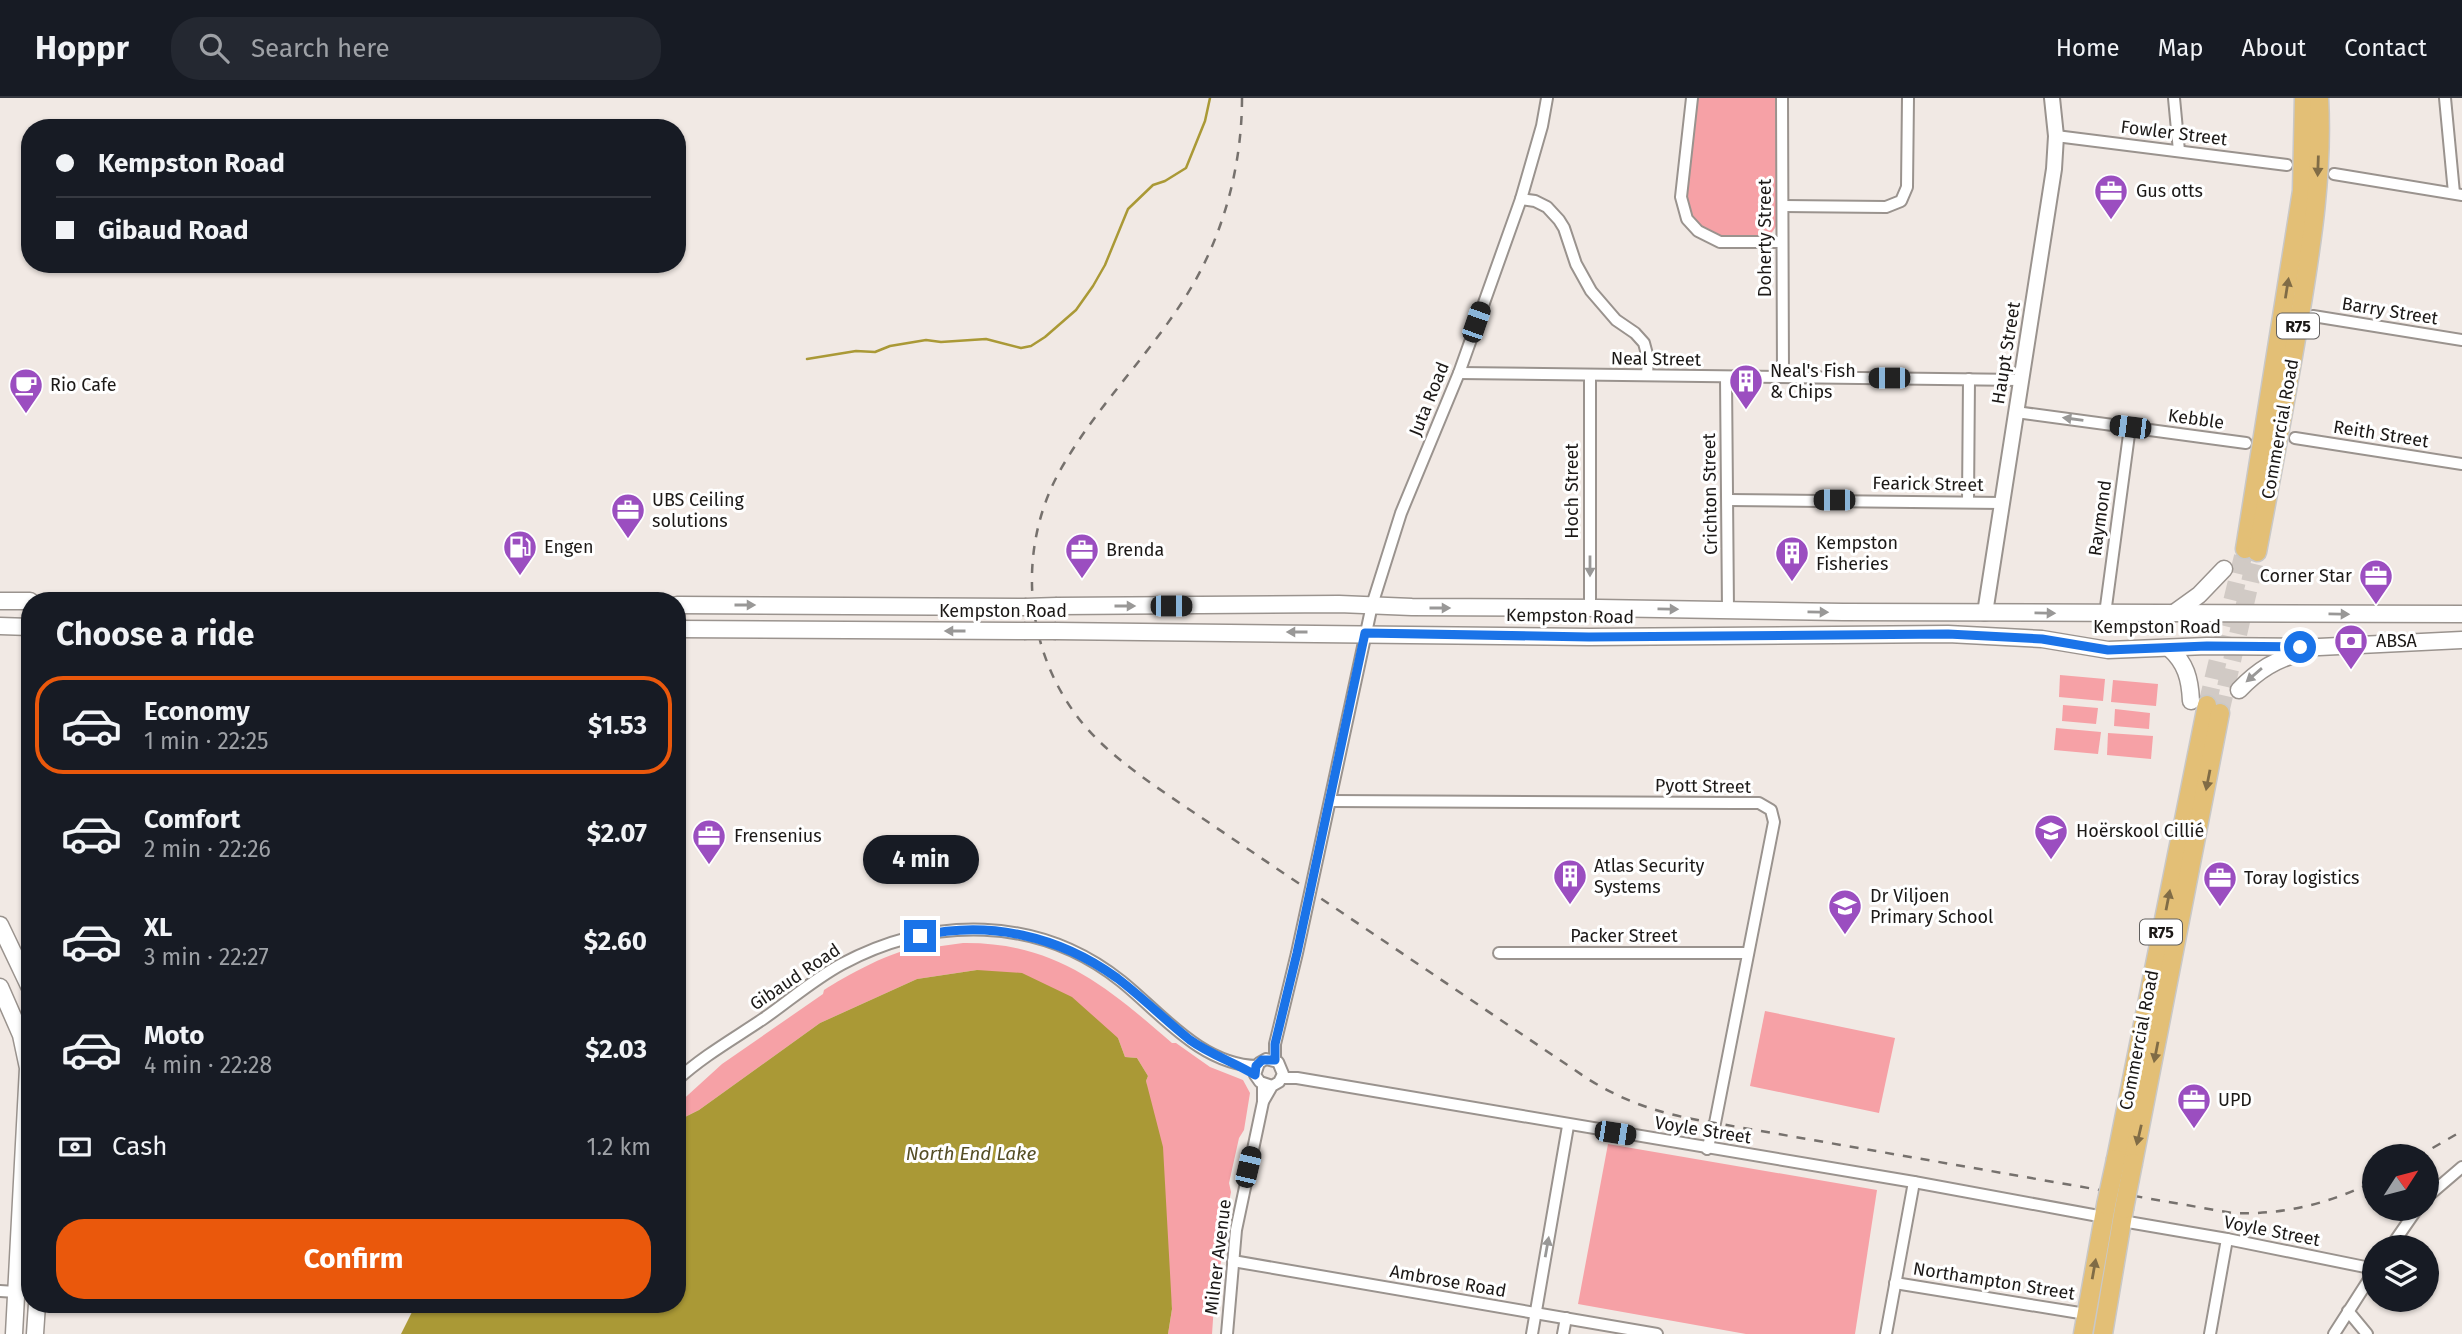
<!DOCTYPE html>
<meta charset="utf-8">
<style>
:root{--surface:#171b24;--page:#242831;--text:#f1f3f6;--muted:#9ea1a6;--line:#363941;--accent:#ea580c}
body{margin:0;font-family:"Fira Sans",sans-serif;background:var(--page);color:var(--text);height:100vh;display:flex;flex-direction:column;font-size:26px;white-space:nowrap}
*{box-sizing:border-box;margin:0}
p{font-size:23px;color:var(--muted)}
.icon{flex:none;width:38px;height:38px;fill:none;stroke:currentColor;stroke-width:2;stroke-linecap:round;stroke-linejoin:round}
.map{position:relative;flex:1;overflow:hidden}
.side{position:absolute;left:21px;top:494px;width:665px;height:721px;display:flex;flex-direction:column;background:var(--surface);border-radius:28px;box-shadow:0 2px 5px #0004}
.side>*{flex:none}
.hud{position:absolute;left:21px;top:21px;width:665px;height:154px;border-radius:28px;box-shadow:0 2px 5px #0004;display:grid;align-content:center;height:154px;padding:0 35px;background:var(--surface)}
.needle{width:46px;rotate:54deg}
.buttons{position:absolute;left:2362px;top:1046px;display:grid;gap:14px}
.buttons a{display:grid;place-items:center;width:77px;height:77px;border-radius:50%;background:var(--surface);box-shadow:0 2px 5px #0004;font-size:35px}
.end{position:absolute;width:32px;height:32px;margin:-16px;border:9px solid #1a73e8;background:#fff;box-shadow:0 0 0 4px #fff}
.from{border-radius:50%}
.bubble{position:absolute;height:49px;border-radius:24px;background:var(--surface);box-shadow:0 2px 5px #0004;font-size:23px;font-weight:700;line-height:49px;text-align:center}
.car{position:absolute;width:21px;height:42px;margin:-21px -10px;border-radius:9px;box-shadow:0 0 5px 2px #0007;background:linear-gradient(#222 24%,#8ab4d8 0 40%,#222 0 76%,#8ab4d8 0 86%,#222 0)}
.hud b{display:flex;align-items:center;gap:24px;height:66px;font-size:26px}
.hud b+b{border-top:2px solid var(--line)}
.hud i{width:18px;height:18px;background:var(--text)}
ul{padding:0;list-style:none}
li{display:flex;align-items:center;gap:21px;height:98px;margin:0 14px 10px;padding:0 21px;border:4px solid transparent;border-radius:28px}
li div{flex:1}
li b{display:block;font-size:26px}
li em{font-style:normal;font-weight:700}
li.selected{border-color:var(--accent)}
li>.icon{width:63px;height:63px;stroke-width:1.5}
h2{padding:0 35px;font-size:32px;line-height:84px}
.pay{display:flex;align-items:center;gap:18px;height:77px;padding:0 35px;font-size:26px}
.pay p{margin-inline-start:auto}
.cta{display:flex;gap:14px;margin-top:auto;padding:14px 35px}
.cta a{flex:1;height:80px;border-radius:28px;background:var(--accent);color:#fff;font-size:28px;font-weight:700;line-height:80px;text-align:center}
header{display:flex;align-items:center;gap:42px;box-sizing:border-box;height:98px;padding:0 35px;background:var(--surface);border-bottom:2px solid var(--line)}
header strong{font-size:33px}
nav{display:flex;gap:38px;margin-inline-start:auto;font-size:24px}
.search{width:490px;height:63px;background:var(--page);display:flex;align-items:center;gap:18px;box-sizing:border-box;padding:0 24px;border-radius:28px;color:var(--muted);font-size:26px}
.map>svg:first-child{display:block}
.green{fill:#f6a1a6}
.water{fill:#aa9936}
.lines{fill:none;stroke-linecap:round;stroke-linejoin:round}
.stream{stroke:#aa9936;stroke-width:2.5}
.primary-tunnel{stroke:#d1cac5;stroke-width:18;stroke-dasharray:18 9;stroke-linecap:butt}
.minor-casing{stroke:#9a938e;stroke-width:14}
.tertiary-casing{stroke:#9a938e;stroke-width:18}
.secondary-casing{stroke:#9a938e;stroke-width:19}
.primary-casing{stroke:#c9c8c7;stroke-width:21}
.minor{stroke:#fff;stroke-width:10}
.tertiary{stroke:#fff;stroke-width:14}
.secondary{stroke:#fff;stroke-width:16}
.primary{stroke:#e3bf76;stroke-width:18}
.rail{stroke:#76716d;stroke-width:2.5;stroke-dasharray:9 9;stroke-linecap:butt}
.secondary-bridge-casing{stroke:#9a938e;stroke-width:19;stroke-linecap:butt}
.primary-bridge-casing{stroke:#c9c8c7;stroke-width:21;stroke-linecap:butt}
.secondary-bridge{stroke:#fff;stroke-width:16}
.primary-bridge{stroke:#e3bf76;stroke-width:18}
.oneway{fill:#806c46}
.oneway2{fill:#999897}
.route{stroke:#1a73e8;stroke-width:9}
.labels{text-anchor:middle;dominant-baseline:central;stroke-width:6;stroke-linejoin:round;paint-order:stroke}
.shield{fill:#fff;stroke:#605e5d;stroke-width:2}
.shield-label{font-size:16px;font-weight:bold;fill:#1c1917}
.street-label{font-size:18px;fill:#1c1917;stroke:#fff}
.poi-label{font-size:18px;fill:#1c1917;stroke:#fff;text-anchor:start}
.water-label{font-size:19px;font-style:italic;fill:#554e26;stroke:#fff}
</style>
<header>
<strong>Hoppr</strong>
<div class="search"><svg class="icon" aria-label="search" viewBox="0 0 24 24"><circle cx="10" cy="10" r="6"/><path d="M15 15l6 6"/></svg>Search here</div>
<nav><a>Home</a><a>Map</a><a>About</a><a>Contact</a></nav>
</header>
<div class="map">
<svg width="2462" height="1236" viewBox="0 0 2462 1236">
<rect width="100%" height="100%" fill="#f1e9e4"/>
<g class="green">
<path d="M1698 0H1778L1777 126C1769 144 1759 139 1742 139 1684 139 1685 112 1690 64 1693 43 1695 21 1698 0Z"/>
<polygon points="2060,577 2105,581 2103,603 2059,599"/>
<polygon points="2113,582 2158,586 2156,608 2111,604"/>
<polygon points="2063,607 2098,610 2096,626 2062,623"/>
<polygon points="2115,611 2150,615 2149,631 2114,628"/>
<polygon points="2056,630 2101,634 2098,656 2054,652"/>
<polygon points="2108,635 2153,638 2151,661 2107,657"/>
<path d="M963 845C1055 844 1106 888 1172 945H1176L1210 969 1243 982 1250 995 1244 1032 1239 1040 1229 1085 1231 1094 1224 1130 1219 1185 1215 1193 1212 1236H1168L1172 1211 1146 983 1148 978 1137 960 1125 959 1118 940 977 872 917 881 820 925 699 1012 677 1023V1007L722 966 823 896 824 892C844 879 904 845 927 850Z"/>
<polygon points="1765,913 1895,940 1879,1015 1750,988"/>
<polygon points="1608,1046 1877,1092 1855,1236 1746,1236 1578,1206"/>
</g>
<polygon class="water" points="977,872 1022,875 1072,899 1118,940 1125,959 1137,960 1148,978 1146,983 1163,1049 1172,1211 1168,1236 401,1236 416,1206 677,1206 677,1023 699,1012 820,925 917,881"/>
<g class="lines">
<polyline class="stream" points="807,261 856,253 875,254 890,248 926,242 941,244 986,241 1021,250 1031,248 1045,239 1076,212 1093,188 1105,167 1128,111 1153,87 1165,83 1186,70 1205,23 1210,0"/>
<g class="primary-tunnel">
<polyline points="2207,607 2244,454"/>
<polyline points="2220,615 2257,454"/>
</g>
<g class="minor-casing">
<g id="minor">
<polyline points="1692,0 1681,99 1687,121 1698,133 1720,144 1781,144"/>
<polyline points="1782,0 1783,279"/>
<polyline points="2174,0 2179,53"/>
<polyline points="2445,0 2454,95"/>
<polyline points="2056,38 2287,67"/>
<polyline points="2334,76 2462,97"/>
<polyline points="1521,101 1535,103 1547,109 1559,122 1564,130 1576,166 1591,193 1616,222 1635,235 1644,245 1648,260 1647,277"/>
<polyline points="1783,108 1886,109 1901,103 1907,89 1908,0"/>
<polyline points="2313,218 2462,242"/>
<polyline points="1459,275 2021,282"/>
<polyline points="1726,280 1728,512"/>
<polyline points="2016,314 2246,345"/>
<polyline points="2295,340 2462,366"/>
<polyline points="1729,402 2002,405"/>
<polyline points="1968,403 1969,281"/>
<polyline points="1590,510 1590,277"/>
<polyline points="2105,516 2130,329"/>
<polyline points="1330,703 1735,705 1759,705 1771,712 1774,724 1715,1025 1707,1051"/>
<polyline points="1499,855 1748,855"/>
<polyline points="1275,962 1275,946 1297,855 1372,507 1401,415 1459,275 1521,101 1542,28 1547,0"/>
<polyline points="1282,980 1297,980 1914,1084 2104,1119"/>
<path d="M677 982C703 958 735 940 763 921 789 903 814 881 842 866 932 818 1038 817 1121 883 1161 915 1201 967 1257 968"/>
<polyline points="1264,1002 1272,988 1279,984 1283,976 1278,964 1266,961 1259,965 1255,977 1260,984 1272,988"/>
<polyline points="2427,1099 2462,1069"/>
<polyline points="2122,1123 2227,1141 2375,1171"/>
<polyline points="2390,1150 2417,1111"/>
<polyline points="1233,1163 1657,1236"/>
<polyline points="1895,1185 2086,1216"/>
<polyline points="0,1193 16,1194"/>
<polyline points="2348,1213 2367,1236"/>
<polyline points="1227,1236 1236,1132 1263,1004 1263,987"/>
<polyline points="1532,1236 1568,1028"/>
<polyline points="1563,1236 1566,1220"/>
<polyline points="1886,1236 1914,1084"/>
<polyline points="2210,1236 2227,1141"/>
<polyline points="2334,1236 2375,1172"/>
</g>
</g>
<g class="tertiary-casing">
<polyline id="tertiary" points="1985,515 2054,71 2056,38 2052,0"/>
</g>
<g class="secondary-casing">
<g id="secondary">
<polyline points="0,503 30,503"/>
<polyline points="677,507 1025,509"/>
<polyline points="1057,508 1339,506 1412,509 1599,510 1843,514 2462,516"/>
<polyline points="2174,515 2199,497 2224,471"/>
<polyline points="0,528 30,529"/>
<polyline points="677,531 1024,533"/>
<polyline points="1056,533 1589,539 1948,536 2042,541 2108,552 2207,548 2319,549 2462,542"/>
<path d="M2169 550C2186 565 2190 581 2191 603"/>
<path d="M2239 592C2258 572 2276 561 2303 554"/>
<polyline points="0,827 30,890"/>
<polyline points="0,889 21,937 28,970 14,1236"/>
<polyline points="35,1236 37,1206"/>
</g>
</g>
<g class="primary-casing">
<g id="primary">
<polyline points="2245,451 2302,93 2304,0"/>
<path d="M2257 454C2272 375 2287 296 2300 217 2312 145 2323 73 2319 0"/>
<polyline points="2116,1061 2207,607"/>
<polyline points="2133,1065 2220,615"/>
<polyline points="2083,1236 2106,1107"/>
<polyline points="2103,1236 2124,1111"/>
</g>
</g>
<use href="#minor" class="minor"/>
<use href="#tertiary" class="tertiary"/>
<use href="#secondary" class="secondary"/>
<use href="#primary" class="primary"/>
<g class="rail">
<path d="M1242 0C1242 63 1226 128 1195 183 1158 248 1103 300 1065 364 1015 445 1022 553 1084 627 1107 654 1135 674 1165 695L1588 981C1630 1007 1666 1017 1715 1025L2232 1115C2284 1117 2328 1106 2375 1083"/>
<polyline points="2417,1059 2462,1033"/>
</g>
<g class="secondary-bridge-casing">
<g id="secondary-bridge">
<polyline points="1025,509 1057,508"/>
<polyline points="1024,533 1056,533"/>
</g>
</g>
<g class="primary-bridge-casing">
<g id="primary-bridge">
<polyline points="2106,1107 2116,1061"/>
<polyline points="2124,1111 2133,1065"/>
</g>
</g>
<use href="#secondary-bridge" class="secondary-bridge"/>
<use href="#primary-bridge" class="primary-bridge"/>
</g>
<defs><path id="oneway-solid" d="M-6-.8H1V-3.2L6.5 0L1 3.2V.8H-6Z" transform="scale(1.75)"/></defs>
<g class="oneway">
<use href="#oneway-solid" transform="translate(2318 68) rotate(92)"/>
<use href="#oneway-solid" transform="translate(2287 190) rotate(-81)"/>
<use href="#oneway-solid" transform="translate(2208 682) rotate(101)"/>
<use href="#oneway-solid" transform="translate(2168 802) rotate(-79)"/>
<use href="#oneway-solid" transform="translate(2156 954) rotate(101)"/>
<use href="#oneway-solid" transform="translate(2139 1037) rotate(103)"/>
<use href="#oneway-solid" transform="translate(2094 1171) rotate(-80)"/>
</g>
<g class="oneway2">
<use href="#oneway-solid" transform="translate(2073 321) rotate(-172)"/>
<use href="#oneway-solid" transform="translate(1590 468) rotate(90)"/>
<use href="#oneway-solid" transform="translate(745 507)"/>
<use href="#oneway-solid" transform="translate(1125 508)"/>
<use href="#oneway-solid" transform="translate(1440 510)"/>
<use href="#oneway-solid" transform="translate(1668 511) rotate(1)"/>
<use href="#oneway-solid" transform="translate(1818 514) rotate(1)"/>
<use href="#oneway-solid" transform="translate(2045 515) rotate(1)"/>
<use href="#oneway-solid" transform="translate(2339 516) rotate(1)"/>
<use href="#oneway-solid" transform="translate(955 533) rotate(-180)"/>
<use href="#oneway-solid" transform="translate(1297 534) rotate(-180)"/>
<use href="#oneway-solid" transform="translate(2254 577) rotate(139)"/>
<use href="#oneway-solid" transform="translate(1547 1149) rotate(-80)"/>
</g>
<g class="lines">
<path class="route" d="M920 838C989 822 1059 838 1117 880 1142 899 1165 922 1190 942 1211 957 1234 964 1255 977L1256 968 1262 962H1275V946L1297 855 1365 535 1589 539 1948 536 2042 541 2108 552 2207 548 2300 549"/>
</g>
<defs>
<g id="office-pin" transform="scale(1.75)"><path d="M0 17L-7.5 6A9.5 9.5 0 1 1 7.5 6Z" fill="#9b4ec0" stroke="#fff"/><path d="M-6-3h4V-5.5h4V-3h4V5H-6ZM-1-4.5V-3h2v-1.5ZM-6 0V1H6V0Z" fill="#fff"/></g>
<g id="building-pin" transform="scale(1.75)"><path d="M0 17L-7.5 6A9.5 9.5 0 1 1 7.5 6Z" fill="#9b4ec0" stroke="#fff"/><path d="M-4-6H4V6H1V3H-1V6H-4ZM-2.5-4.3h1.7v1.8h-1.7ZM.8-4.3h1.7v1.8H.8ZM-2.5-1h1.7V.8h-1.7ZM.8-1h1.7V.8H.8Z" fill="#fff"/></g>
<g id="cafe-pin" transform="scale(1.75)"><path d="M0 17L-7.5 6A9.5 9.5 0 1 1 7.5 6Z" fill="#9b4ec0" stroke="#fff"/><path d="M-5.5-4.5H6V0H3Q3 3.5 0 3.5H-2.5Q-5.5 3.5-5.5 0ZM3-3.2v2h1.7v-2ZM-6 4.5H4V6H-6Z" fill="#fff"/></g>
<g id="fuel-pin" transform="scale(1.75)"><path d="M0 17L-7.5 6A9.5 9.5 0 1 1 7.5 6Z" fill="#9b4ec0" stroke="#fff"/><path d="M-5.5-6h7V0h2V4h1.3V-2.5L3-4.5l.8-.8L6-3V5H2.5V1h-1V6h-7ZM-4.2-4.7v3.2H.2V-4.7Z" fill="#fff"/></g>
<g id="bank-pin" transform="scale(1.75)"><path d="M0 17L-7.5 6A9.5 9.5 0 1 1 7.5 6Z" fill="#9b4ec0" stroke="#fff"/><path d="M-6-4H6V4H-6ZM0-2.3a2.3 2.3 0 1 0 0 4.6a2.3 2.3 0 1 0 0-4.6Z" fill="#fff"/></g>
<g id="school-pin" transform="scale(1.75)"><path d="M0 17L-7.5 6A9.5 9.5 0 1 1 7.5 6Z" fill="#9b4ec0" stroke="#fff"/><path d="M0-5L7-2L0 1L-7-2ZM-4 1L0 2.5L4 1V4Q0 6-4 4Z" fill="#fff"/></g>
</defs>
<g fill-rule="evenodd">
<use href="#office-pin" x="2111" y="93"/>
<use href="#building-pin" x="1746" y="283"/>
<use href="#cafe-pin" x="26" y="287"/>
<use href="#office-pin" x="628" y="412"/>
<use href="#fuel-pin" x="520" y="449"/>
<use href="#office-pin" x="1082" y="452"/>
<use href="#building-pin" x="1792" y="455"/>
<use href="#office-pin" x="2376" y="478"/>
<use href="#bank-pin" x="2351" y="543"/>
<use href="#school-pin" x="2051" y="733"/>
<use href="#office-pin" x="709" y="738"/>
<use href="#building-pin" x="1570" y="778"/>
<use href="#office-pin" x="2220" y="780"/>
<use href="#school-pin" x="1845" y="808"/>
<use href="#office-pin" x="2194" y="1002"/>
</g>
<g class="labels">
<g class="shield">
<rect x="2277" y="215.5" width="42" height="25" rx="5"/>
<rect x="2140" y="821.5" width="42" height="25" rx="5"/>
</g>
<g class="shield-label">
<text x="2298" y="228">R75</text>
<text x="2161" y="834">R75</text>
</g>
<g class="street-label">
<text transform="translate(2174 35) rotate(7)">Fowler Street</text>
<text transform="translate(1765 140) rotate(-90)">Doherty Street</text>
<text transform="translate(2390 213) rotate(9)">Barry Street</text>
<text transform="translate(2006 255) rotate(-81)">Haupt Street</text>
<text transform="translate(1656 261) rotate(1)">Neal Street</text>
<text transform="translate(1429 301) rotate(-68)">Juta Road</text>
<text transform="translate(2196 321) rotate(8)">Kebble</text>
<text transform="translate(2280 331) rotate(-80)">Commercial Road</text>
<text transform="translate(2381 336) rotate(9)">Reith Street</text>
<text transform="translate(1928 386) rotate(1)">Fearick Street</text>
<text transform="translate(1572 393) rotate(-90)">Hoch Street</text>
<text transform="translate(1710 396) rotate(-91)">Crichton Street</text>
<text transform="translate(2100 420) rotate(-82)">Raymond</text>
<text x="1003" y="513">Kempston Road</text>
<text transform="translate(1570 518) rotate(1)">Kempston Road</text>
<text x="2157" y="529">Kempston Road</text>
<text transform="translate(1703 688) rotate(1)">Pyott Street</text>
<text x="1624" y="838">Packer Street</text>
<text transform="translate(795 879) rotate(-34)">Gibaud Road</text>
<text transform="translate(2139 942) rotate(-79)">Commercial Road</text>
<text transform="translate(1703 1032) rotate(9)">Voyle Street</text>
<text transform="translate(2272 1133) rotate(11)">Voyle Street</text>
<text transform="translate(1218 1159) rotate(-83)">Milner Avenue</text>
<text transform="translate(1448 1183) rotate(10)">Ambrose Road</text>
<text transform="translate(1994 1183) rotate(9)">Northampton Street</text>
</g>
<g class="poi-label">
<text x="2136" y="93">Gus otts</text>
<text x="1770" y="273">Neal's Fish<tspan x="1770" dy="21">&amp; Chips</tspan></text>
<text x="50" y="287">Rio Cafe</text>
<text x="652" y="402">UBS Ceiling<tspan x="652" dy="21">solutions</tspan></text>
<text x="1816" y="445">Kempston<tspan x="1816" dy="21">Fisheries</tspan></text>
<text x="544" y="449">Engen</text>
<text x="1106" y="452">Brenda</text>
<text x="2352" y="478" text-anchor="end">Corner Star</text>
<text x="2376" y="543">ABSA</text>
<text x="2076" y="733">Hoërskool Cillié</text>
<text x="734" y="738">Frensenius</text>
<text x="1594" y="768">Atlas Security<tspan x="1594" dy="21">Systems</tspan></text>
<text x="2244" y="780">Toray logistics</text>
<text x="1870" y="798">Dr Viljoen<tspan x="1870" dy="21">Primary School</tspan></text>
<text x="2218" y="1002">UPD</text>
</g>
<g class="water-label">
<text x="971" y="1055">North End Lake</text>
</g>
</g>
</svg>
<div class="buttons">
<a><svg class="needle" viewBox="-14 -14 28 28"><path d="M0-13l5 13h-10z" fill="#e53935"/><path d="M0 13l5-13h-10z" fill="#9ea1a6"/></svg></a>
<a><svg class="icon" aria-label="layers" viewBox="0 0 24 24"><path d="M12 4l9 5-9 5-9-5zM3 14l9 5 9-5"/></svg></a>
</div>
<i class="end from" style="left:2300px;top:549px"></i>
<i class="end" style="left:920px;top:838px"></i>
<div class="bubble" style="left:863px;top:737px;width:116px">4 min</div>
<i class="car" style="left:1476px;top:224px;rotate:19deg"></i>
<i class="car" style="left:1889px;top:280px;rotate:270deg"></i>
<i class="car" style="left:2130px;top:329px;rotate:277deg"></i>
<i class="car" style="left:1834px;top:402px;rotate:270deg"></i>
<i class="car" style="left:1171px;top:508px;rotate:90deg"></i>
<i class="car" style="left:1615px;top:1035px;rotate:99deg"></i>
<i class="car" style="left:1248px;top:1069px;rotate:13deg"></i>
<div class="hud">
<b><i class="from"></i>Kempston Road</b>
<b><i></i>Gibaud Road</b>
</div>
<section class="side">
<h2>Choose a ride</h2>
<ul>
<li class="selected"><svg class="icon" aria-label="car" viewBox="0 0 24 24"><path d="M5 17H2v-5l4-1 3-4h7l3 4 3 1v5h-3M9 17h6M6 11h13"/><circle cx="7" cy="17" r="2"/><circle cx="17" cy="17" r="2"/></svg><div><b>Economy</b><p>1 min · 22:25</p></div><em>$1.53</em></li>
<li><svg class="icon" aria-label="car" viewBox="0 0 24 24"><path d="M5 17H2v-5l4-1 3-4h7l3 4 3 1v5h-3M9 17h6M6 11h13"/><circle cx="7" cy="17" r="2"/><circle cx="17" cy="17" r="2"/></svg><div><b>Comfort</b><p>2 min · 22:26</p></div><em>$2.07</em></li>
<li><svg class="icon" aria-label="car" viewBox="0 0 24 24"><path d="M5 17H2v-5l4-1 3-4h7l3 4 3 1v5h-3M9 17h6M6 11h13"/><circle cx="7" cy="17" r="2"/><circle cx="17" cy="17" r="2"/></svg><div><b>XL</b><p>3 min · 22:27</p></div><em>$2.60</em></li>
<li><svg class="icon" aria-label="car" viewBox="0 0 24 24"><path d="M5 17H2v-5l4-1 3-4h7l3 4 3 1v5h-3M9 17h6M6 11h13"/><circle cx="7" cy="17" r="2"/><circle cx="17" cy="17" r="2"/></svg><div><b>Moto</b><p>4 min · 22:28</p></div><em>$2.03</em></li>
</ul>
<div class="pay"><svg class="icon" aria-label="cash" viewBox="0 0 24 24"><path d="M3 7h18v10H3z"/><circle cx="12" cy="12" r="2"/></svg>Cash<p>1.2 km</p></div>
<div class="cta"><a>Confirm</a></div>
</section>
</div>
